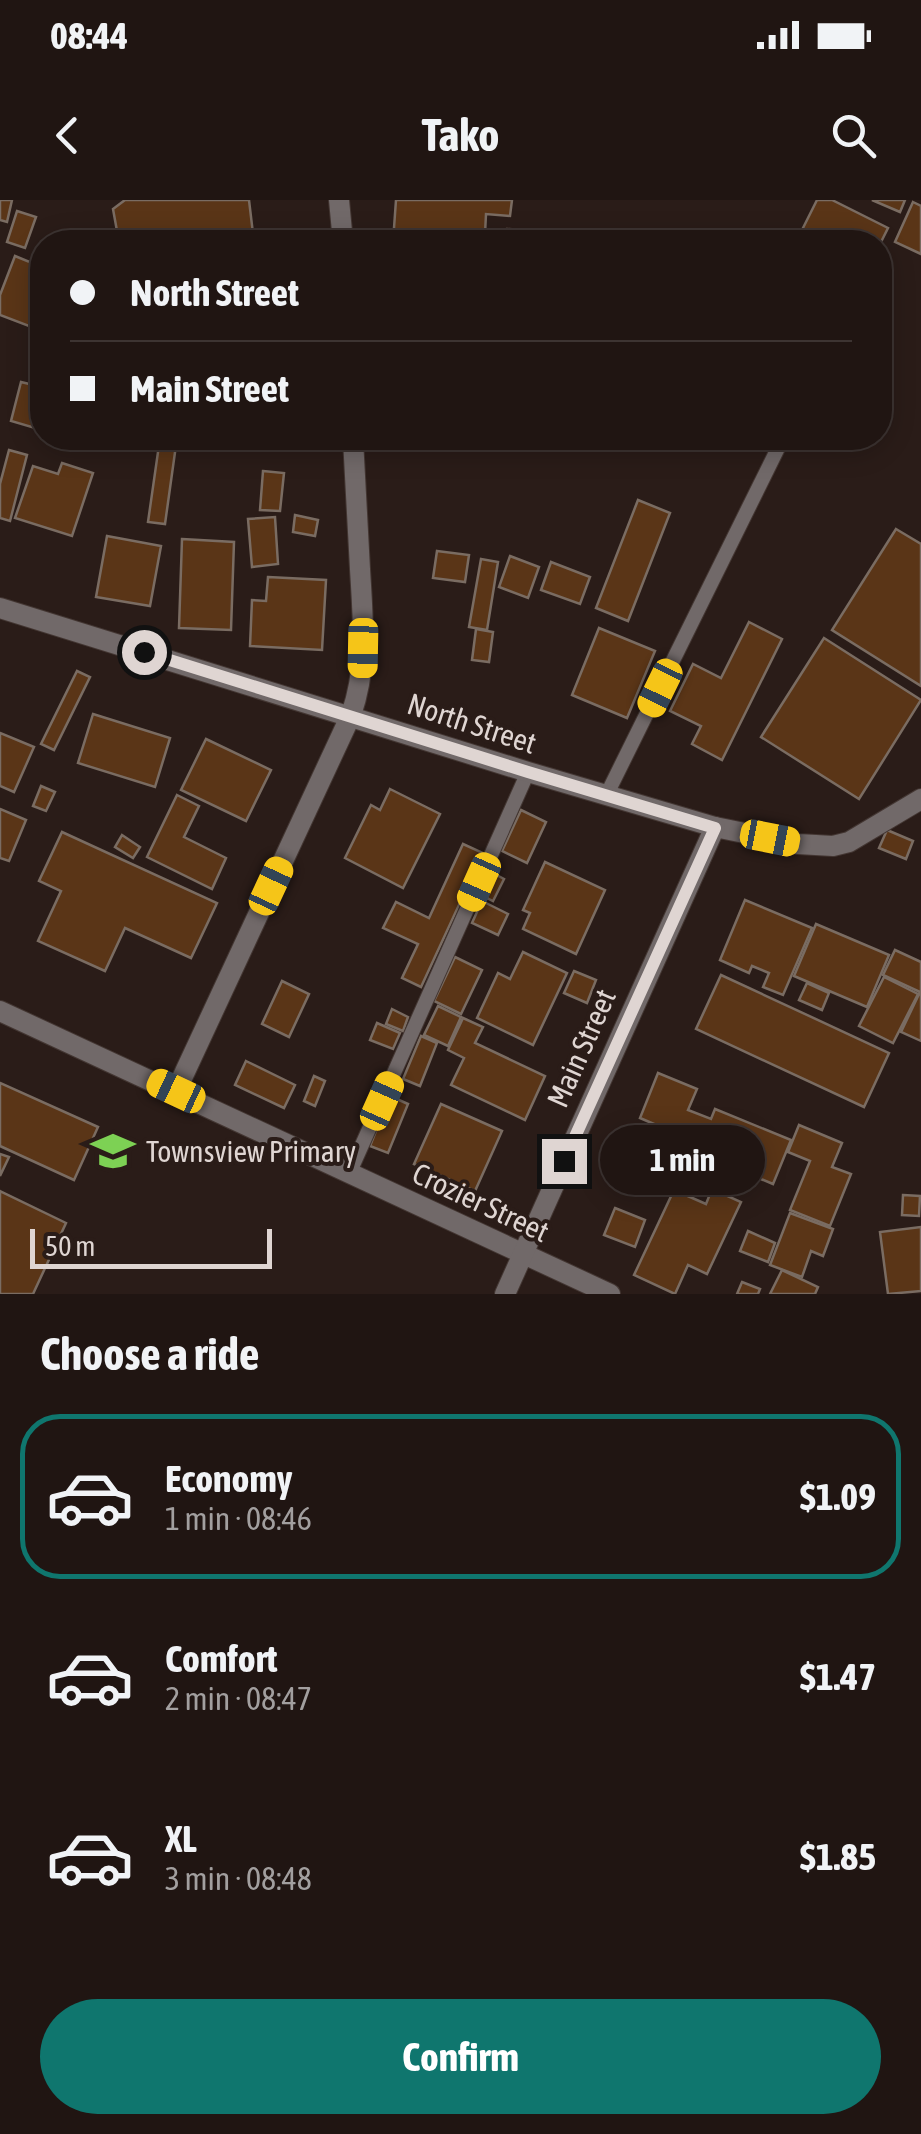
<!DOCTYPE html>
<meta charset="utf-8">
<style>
:root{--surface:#201512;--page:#2d2220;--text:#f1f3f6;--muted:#a29f9f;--line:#3d3432;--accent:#0f766e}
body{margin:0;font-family:"Asap Condensed",sans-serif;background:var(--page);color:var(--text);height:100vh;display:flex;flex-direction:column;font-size:38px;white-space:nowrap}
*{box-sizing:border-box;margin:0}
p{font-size:32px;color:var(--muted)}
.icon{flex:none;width:55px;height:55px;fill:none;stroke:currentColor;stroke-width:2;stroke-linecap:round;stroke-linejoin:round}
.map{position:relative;height:1094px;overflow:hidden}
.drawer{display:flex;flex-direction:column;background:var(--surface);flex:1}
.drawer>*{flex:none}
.banner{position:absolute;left:30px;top:30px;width:862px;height:220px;border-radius:40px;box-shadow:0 5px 25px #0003,0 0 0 2px var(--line);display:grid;align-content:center;height:220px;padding:0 40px;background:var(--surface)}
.scale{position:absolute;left:30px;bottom:25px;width:242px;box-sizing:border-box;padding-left:10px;border:5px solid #dfd5d2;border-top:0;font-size:28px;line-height:35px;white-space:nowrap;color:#dfd5d2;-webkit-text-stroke:8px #2a1c18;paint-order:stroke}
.end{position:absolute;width:45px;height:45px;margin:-22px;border:12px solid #dfd5d2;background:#111;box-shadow:0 0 0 5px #111}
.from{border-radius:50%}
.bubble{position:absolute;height:70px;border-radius:35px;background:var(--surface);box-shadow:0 5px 25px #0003,0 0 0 2px var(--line);font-size:32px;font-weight:700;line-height:70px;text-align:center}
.car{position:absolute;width:30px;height:60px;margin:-30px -15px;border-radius:12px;box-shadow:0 0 8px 2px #0007;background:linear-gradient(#f5c518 24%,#345 0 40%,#f5c518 0 76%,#345 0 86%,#f5c518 0)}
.banner b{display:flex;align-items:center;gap:35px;height:95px;font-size:38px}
.banner b+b{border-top:2px solid var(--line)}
.banner i{width:25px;height:25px;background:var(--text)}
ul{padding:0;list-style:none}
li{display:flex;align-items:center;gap:30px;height:165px;margin:0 20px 15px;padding:0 20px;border:5px solid transparent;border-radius:40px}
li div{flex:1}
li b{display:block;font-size:38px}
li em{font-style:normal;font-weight:700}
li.active{border-color:var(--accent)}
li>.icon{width:90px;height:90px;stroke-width:1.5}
h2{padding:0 40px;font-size:45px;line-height:120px}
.button{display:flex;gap:20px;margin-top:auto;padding:20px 40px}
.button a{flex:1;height:115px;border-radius:60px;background:var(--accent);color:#fff;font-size:40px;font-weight:700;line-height:115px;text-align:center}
.status{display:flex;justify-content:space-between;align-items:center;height:70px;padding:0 50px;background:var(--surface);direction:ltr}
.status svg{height:28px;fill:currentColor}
header{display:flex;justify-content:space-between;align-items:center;height:130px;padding:0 40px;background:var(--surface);font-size:45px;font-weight:700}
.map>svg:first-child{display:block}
.building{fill:#5a3517;stroke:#7a6c62;stroke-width:2.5}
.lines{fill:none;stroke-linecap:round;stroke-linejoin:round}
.lane-casing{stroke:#433632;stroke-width:16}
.street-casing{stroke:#433632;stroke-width:22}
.lane{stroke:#716969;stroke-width:14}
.street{stroke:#716969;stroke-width:20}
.route{stroke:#dfd5d2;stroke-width:12}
.labels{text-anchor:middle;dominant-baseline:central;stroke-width:8;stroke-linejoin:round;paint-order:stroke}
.street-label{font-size:30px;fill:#dfd5d2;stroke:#2a1c18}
.poi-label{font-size:30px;fill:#dfd5d2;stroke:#2a1c18;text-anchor:start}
</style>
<div class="status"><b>08:44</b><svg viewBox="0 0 49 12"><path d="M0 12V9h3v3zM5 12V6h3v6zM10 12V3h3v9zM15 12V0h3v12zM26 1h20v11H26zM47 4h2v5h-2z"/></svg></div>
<header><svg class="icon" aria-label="back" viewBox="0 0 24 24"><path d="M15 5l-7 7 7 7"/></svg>Tako<svg class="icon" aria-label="search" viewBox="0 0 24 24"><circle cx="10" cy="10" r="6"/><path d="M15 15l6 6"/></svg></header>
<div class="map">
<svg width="921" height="1094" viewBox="0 0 921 1094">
<rect width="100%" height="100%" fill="#2a1c18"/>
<g class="building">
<polygon points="0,0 12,0 7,22 0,20"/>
<polygon points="125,0 249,0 254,42 119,42 113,9"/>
<polygon points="396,0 512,0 510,16 486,14 485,34 429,30 428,42 393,42"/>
<polygon points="817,0 832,0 888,28 880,44 796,42"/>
<polygon points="872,0 905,0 900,12"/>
<polygon points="913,2 921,6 921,54 895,42"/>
<polygon points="17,11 36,17 25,48 7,42"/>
<polygon points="507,29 523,30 522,42 505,42"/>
<polygon points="15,56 42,67 42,131 0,115 0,95"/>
<polygon points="21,182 42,187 42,202 35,228 11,221"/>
<polygon points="160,238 177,238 165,324 148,322"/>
<polygon points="9,250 27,255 10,321 0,318 0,284"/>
<polygon points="62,263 93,273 72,336 15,318 33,266 58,274"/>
<polygon points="263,271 284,273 280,311 260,310"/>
<polygon points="638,300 670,313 628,421 596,408"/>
<polygon points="295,315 318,320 315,336 293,332"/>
<polygon points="275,317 278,364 252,367 248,319"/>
<polygon points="896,329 921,344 921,486 832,430"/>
<polygon points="107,336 161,346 150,406 96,397"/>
<polygon points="182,339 234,342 231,430 179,428"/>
<polygon points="437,351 469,355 465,382 433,378"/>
<polygon points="510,356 539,367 528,398 499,387"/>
<polygon points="481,359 498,362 487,430 469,427"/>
<polygon points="551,362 590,377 580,404 541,390"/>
<polygon points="268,377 326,380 322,450 250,446 252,400 266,401"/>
<polygon points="749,422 782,439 722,560 692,544 701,526 670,511 693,464 721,478"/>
<polygon points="599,428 655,451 627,518 572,495"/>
<polygon points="476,429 493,432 489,462 472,460"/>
<polygon points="824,438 921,500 859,599 761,537"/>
<polygon points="77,471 90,477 54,550 41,544"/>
<polygon points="93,514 170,538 155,587 78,563"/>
<polygon points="0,533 34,547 14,592 0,586"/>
<polygon points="206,539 271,570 246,621 181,590"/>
<polygon points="41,586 55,592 46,611 33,606"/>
<polygon points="390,589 440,614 403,688 345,658 371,605 380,610"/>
<polygon points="177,595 199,606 184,637 226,658 212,689 147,657"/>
<polygon points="0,609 26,620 9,661 0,658"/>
<polygon points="521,610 546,622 527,663 502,651"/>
<polygon points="887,630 913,641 906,659 879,648"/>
<polygon points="62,632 217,703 191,758 125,728 105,771 38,741 61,691 39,681"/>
<polygon points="122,635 140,647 133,658 115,647"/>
<polygon points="463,644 483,653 421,787 402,778 418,744 383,728 396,702 429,718"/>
<polygon points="545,662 605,690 576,754 523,729 530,713 523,710"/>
<polygon points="493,673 504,679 493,701 481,695"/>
<polygon points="745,700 812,728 783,795 763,787 769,773 752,766 749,773 720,760"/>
<polygon points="482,701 508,714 498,735 472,723"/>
<polygon points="816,724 889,755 867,807 794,776"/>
<polygon points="895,750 921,762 921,841 901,832 920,792 883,775"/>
<polygon points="523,752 567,773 533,845 477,818 498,773 510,779"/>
<polygon points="455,757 482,770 461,814 434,801"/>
<polygon points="574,771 596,780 587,803 564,793"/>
<polygon points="721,775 889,853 864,907 696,829"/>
<polygon points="884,777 918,794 893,843 859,826"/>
<polygon points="282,781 309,794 289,837 262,824"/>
<polygon points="807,783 829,793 822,810 799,800"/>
<polygon points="438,806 461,817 448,846 424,835"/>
<polygon points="392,809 408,817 403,831 386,824"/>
<polygon points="463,818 483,827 475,843 545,876 525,920 451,885 464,858 448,850"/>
<polygon points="377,823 400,833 393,849 370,840"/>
<polygon points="421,836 437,843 420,886 403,879"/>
<polygon points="246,861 295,885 284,908 235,885"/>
<polygon points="658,873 697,889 688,910 711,919 715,909 791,940 773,984 671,942 675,933 640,918"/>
<polygon points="314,876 325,881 315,906 304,901"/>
<polygon points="0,883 98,927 74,980 0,946"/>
<polygon points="390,896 408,904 388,953 370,946"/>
<polygon points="441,904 502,931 475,991 414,964"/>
<polygon points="799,925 842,943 832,967 851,974 830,1026 790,1010 810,961 788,952"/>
<polygon points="616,938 650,952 640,978 606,965"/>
<polygon points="0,954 9,957 0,976"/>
<polygon points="652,954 696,971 688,994 643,977"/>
<polygon points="712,989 741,1002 707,1074 688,1065 675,1094 634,1075 674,990 706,1004"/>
<polygon points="0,991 66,1023 33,1094 0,1094"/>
<polygon points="903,995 920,996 919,1016 902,1015"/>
<polygon points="615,1008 645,1020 635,1047 604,1035"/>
<polygon points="790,1013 833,1029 823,1056 811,1051 802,1077 770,1065"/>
<polygon points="921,1027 921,1091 888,1094 880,1032"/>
<polygon points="748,1031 775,1043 768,1062 740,1051"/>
<polygon points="782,1070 818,1087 815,1094 770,1094"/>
<polygon points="742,1082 760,1089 758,1094 737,1094"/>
</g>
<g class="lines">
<g class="lane-casing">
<g id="lane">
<polyline points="606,596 783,238"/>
<polyline points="349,974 528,572"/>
</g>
</g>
<g class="street-casing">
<g id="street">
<polyline points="339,0 343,42"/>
<polyline points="0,408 528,572 715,627 798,644 833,646 849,642 921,599"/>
<polyline points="0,811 610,1094"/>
<path d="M176 891 351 515C368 466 363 421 360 369 358 326 355 282 353 238"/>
<polyline points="505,1094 715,627"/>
</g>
</g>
<use href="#lane" class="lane"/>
<use href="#street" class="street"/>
</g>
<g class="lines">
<polyline class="route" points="144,452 528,572 715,628 564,961"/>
</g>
<defs>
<g id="school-bare" transform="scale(3.45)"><path d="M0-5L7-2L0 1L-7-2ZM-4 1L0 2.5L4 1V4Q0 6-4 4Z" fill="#7dd154" stroke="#2a1c18" stroke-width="2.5" paint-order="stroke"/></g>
</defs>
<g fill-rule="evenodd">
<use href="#school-bare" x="113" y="951"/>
</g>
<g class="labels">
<g class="street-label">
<text transform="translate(472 523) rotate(18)">North Street</text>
<text transform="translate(581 848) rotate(-66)">Main Street</text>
<text transform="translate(481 1002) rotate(25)">Crozier Street</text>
</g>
<g class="poi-label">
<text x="146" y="951">Townsview Primary</text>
</g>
</g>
</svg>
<div class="scale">50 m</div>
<i class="end from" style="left:144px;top:452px"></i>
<i class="end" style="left:564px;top:961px"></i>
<div class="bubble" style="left:600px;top:925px;width:165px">1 min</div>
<i class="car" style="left:363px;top:448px;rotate:181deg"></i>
<i class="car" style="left:660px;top:488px;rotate:206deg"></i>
<i class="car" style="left:770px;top:638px;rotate:101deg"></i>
<i class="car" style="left:479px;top:682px;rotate:204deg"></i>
<i class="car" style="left:271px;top:686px;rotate:25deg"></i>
<i class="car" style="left:176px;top:891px;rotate:295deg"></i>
<i class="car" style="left:382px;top:901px;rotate:24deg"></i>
<div class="banner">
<b><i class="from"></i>North Street</b>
<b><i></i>Main Street</b>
</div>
</div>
<section class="drawer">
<h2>Choose a ride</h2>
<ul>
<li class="active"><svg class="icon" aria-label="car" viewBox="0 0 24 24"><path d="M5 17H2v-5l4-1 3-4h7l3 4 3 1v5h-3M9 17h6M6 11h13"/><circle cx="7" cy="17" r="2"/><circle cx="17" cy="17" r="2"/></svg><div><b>Economy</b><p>1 min · 08:46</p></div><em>$1.09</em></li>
<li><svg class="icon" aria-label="car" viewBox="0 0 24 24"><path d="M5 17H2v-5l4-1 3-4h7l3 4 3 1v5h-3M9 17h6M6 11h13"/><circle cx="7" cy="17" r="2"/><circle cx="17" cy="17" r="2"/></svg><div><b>Comfort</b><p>2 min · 08:47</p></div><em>$1.47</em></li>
<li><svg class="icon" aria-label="car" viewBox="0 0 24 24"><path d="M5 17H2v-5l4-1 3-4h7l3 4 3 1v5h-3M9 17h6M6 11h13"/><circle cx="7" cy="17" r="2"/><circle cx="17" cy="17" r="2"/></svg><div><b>XL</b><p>3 min · 08:48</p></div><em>$1.85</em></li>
</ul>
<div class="button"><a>Confirm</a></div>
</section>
